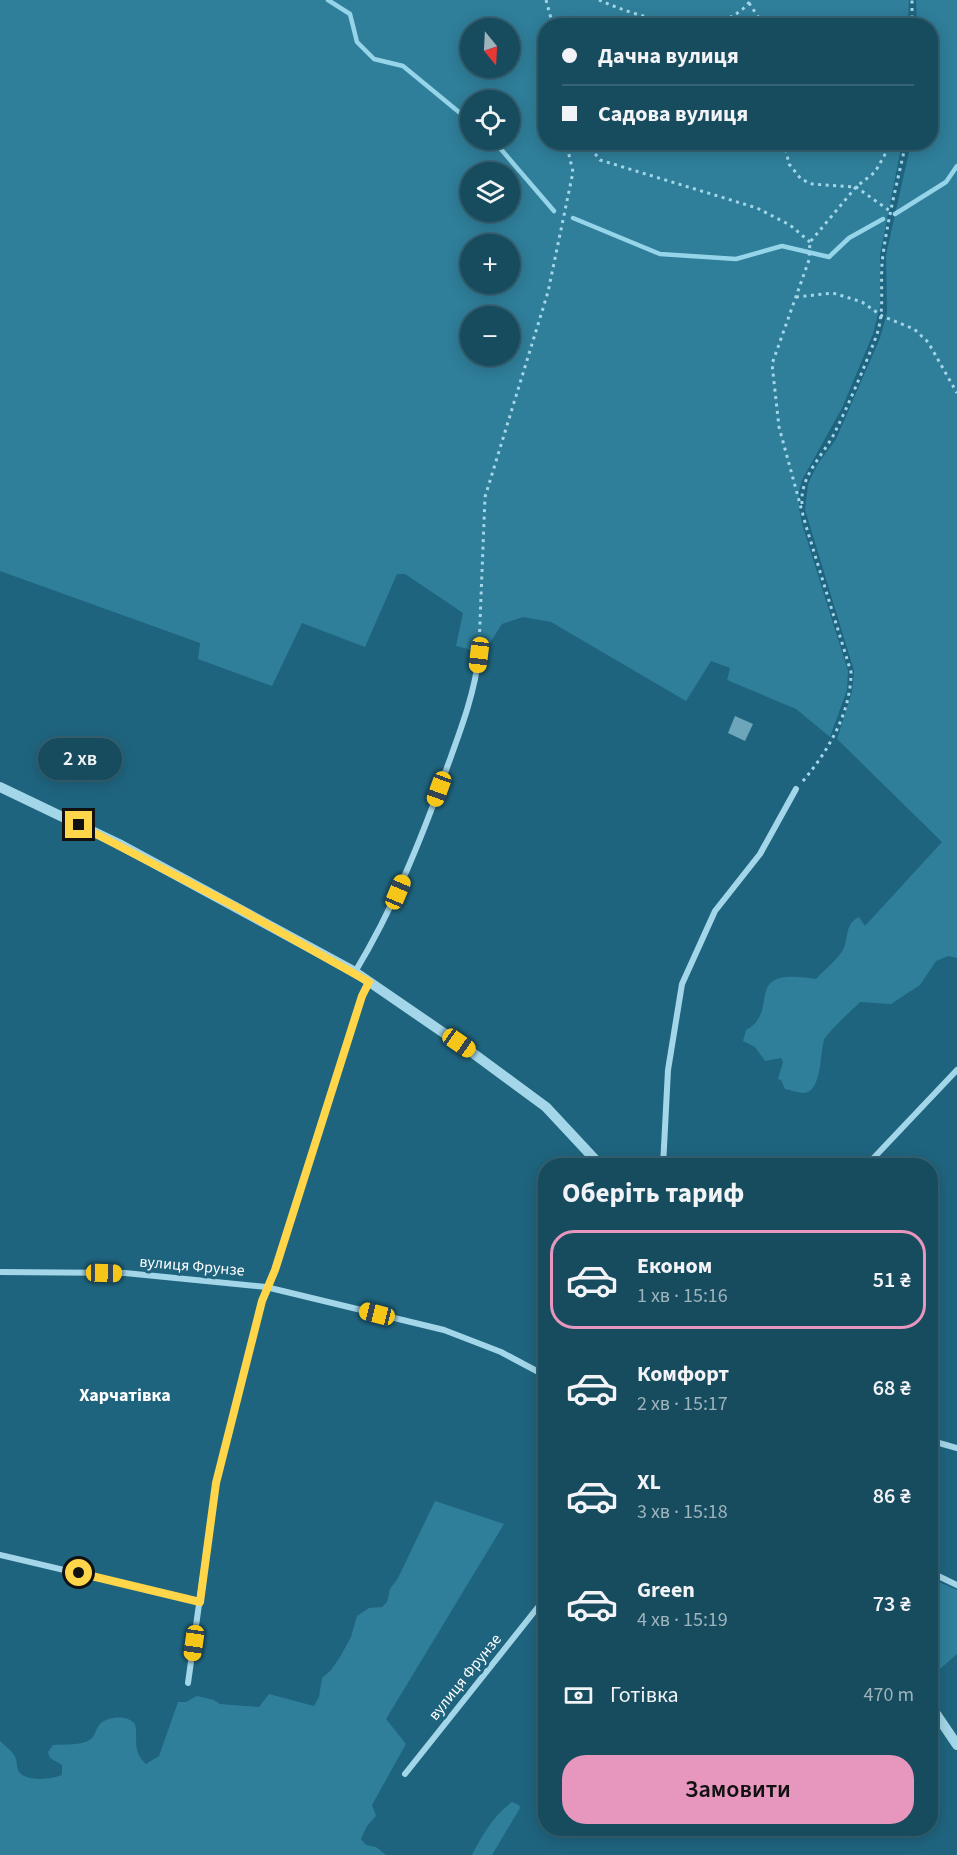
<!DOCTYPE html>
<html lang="uk">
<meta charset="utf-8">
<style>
:root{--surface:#174b5e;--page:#205264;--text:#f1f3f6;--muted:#9eb3bc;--line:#366373;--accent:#e797bd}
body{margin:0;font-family:"Source Sans 3",sans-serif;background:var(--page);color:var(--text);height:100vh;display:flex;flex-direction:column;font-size:22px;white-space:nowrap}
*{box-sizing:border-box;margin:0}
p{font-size:20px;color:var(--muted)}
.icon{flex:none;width:33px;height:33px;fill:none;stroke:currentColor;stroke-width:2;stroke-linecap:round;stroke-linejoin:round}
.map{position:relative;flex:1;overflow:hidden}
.drawer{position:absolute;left:538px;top:1158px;width:400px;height:678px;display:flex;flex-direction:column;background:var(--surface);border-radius:24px;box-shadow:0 3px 15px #0003,0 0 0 2px var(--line)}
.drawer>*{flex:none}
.banner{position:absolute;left:538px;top:18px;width:400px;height:132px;border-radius:24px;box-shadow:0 3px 15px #0003,0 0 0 2px var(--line);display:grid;align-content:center;height:132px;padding:0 24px;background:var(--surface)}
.needle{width:39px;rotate:162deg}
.buttons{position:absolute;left:460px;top:18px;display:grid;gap:12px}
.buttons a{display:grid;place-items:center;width:60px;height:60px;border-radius:50%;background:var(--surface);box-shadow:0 3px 15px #0003,0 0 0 2px var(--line);font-size:30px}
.end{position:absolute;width:27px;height:27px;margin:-14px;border:8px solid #ffd54a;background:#111;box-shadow:0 0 0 3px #111}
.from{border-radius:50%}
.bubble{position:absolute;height:42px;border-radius:21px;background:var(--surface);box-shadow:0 3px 15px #0003,0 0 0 2px var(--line);font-size:20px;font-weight:600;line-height:42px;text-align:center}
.car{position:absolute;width:18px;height:36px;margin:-18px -9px;border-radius:8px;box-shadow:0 0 4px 2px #0007;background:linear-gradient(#f5c518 24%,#345 0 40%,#f5c518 0 76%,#345 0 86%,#f5c518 0)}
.banner b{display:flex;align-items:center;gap:21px;height:57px;font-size:22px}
.banner b+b{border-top:2px solid var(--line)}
.banner i{width:15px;height:15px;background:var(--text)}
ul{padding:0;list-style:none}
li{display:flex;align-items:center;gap:18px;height:99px;margin:0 12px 9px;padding:0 12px;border:3px solid transparent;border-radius:24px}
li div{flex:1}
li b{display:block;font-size:22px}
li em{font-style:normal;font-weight:600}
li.current{border-color:var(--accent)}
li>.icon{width:54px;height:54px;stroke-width:1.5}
h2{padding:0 24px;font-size:27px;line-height:72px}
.pay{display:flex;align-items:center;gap:15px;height:66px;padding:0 24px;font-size:22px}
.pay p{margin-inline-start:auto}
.action{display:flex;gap:12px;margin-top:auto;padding:12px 24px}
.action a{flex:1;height:69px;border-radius:24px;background:var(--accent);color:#111;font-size:24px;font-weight:600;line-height:69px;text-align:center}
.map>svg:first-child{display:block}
.green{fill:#2f7e9a;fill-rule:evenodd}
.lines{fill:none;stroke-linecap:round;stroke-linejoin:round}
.stream{stroke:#96d5e9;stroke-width:4.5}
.building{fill:#6da5ba}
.path{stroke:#a3d6e8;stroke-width:3;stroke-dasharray:3 4.5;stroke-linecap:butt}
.minor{stroke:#a3d6e8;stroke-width:6}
.tertiary{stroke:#a3d6e8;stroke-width:10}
.route{stroke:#ffd54a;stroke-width:8}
.labels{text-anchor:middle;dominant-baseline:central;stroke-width:6;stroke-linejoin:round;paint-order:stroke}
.street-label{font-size:16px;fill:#fff;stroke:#1f647e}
.neighbourhood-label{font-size:18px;font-weight:bold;fill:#fff;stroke:#1f647e}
</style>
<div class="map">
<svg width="957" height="1855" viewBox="0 0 957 1855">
<rect width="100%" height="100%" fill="#1f647e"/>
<g class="green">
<path d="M0 0H909L908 25 546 26V142L902 143 880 255V306L873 334 842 408 802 480 799 492V509L803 527 848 671 847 690 830 737 796 709 727 680 730 668 711 661 686 701 551 622 523 617 502 624 486 649 476 651 456 646 463 613 405 574H397L365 647 302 623 272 686 198 659 200 643 0 571ZM471 28H510V68H471ZM471 100H510V140H471ZM471 172H510V212H471ZM471 244H510V284H471ZM471 316H510V356H471Z"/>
<path d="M916 0H957V958L948 956 936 961 920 985 891 1004 860 1002C854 1008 826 1034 824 1040 820 1052 822 1092 804 1093 798 1093 791 1090 785 1089L781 1080 778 1079 783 1062 781 1058 765 1061 755 1047 743 1041 746 1030C783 1010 738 966 816 979 824 970 836 961 843 950 849 939 844 924 859 917L865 926 942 842 837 739 852 692 854 671 805 510 808 484 817 465 836 439 880 338 887 313 886 255 911 143 932 142V26L917 25Z"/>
<path d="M435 1501 504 1524 386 1719 406 1744 372 1805 376 1816 367 1826 361 1839 366 1845 376 1847 386 1855H0V1741C6 1747 13 1751 16 1759 17 1763 17 1770 20 1773 29 1782 51 1779 62 1775V1765L50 1758 48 1752 53 1745C64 1744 82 1746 91 1739 96 1735 96 1727 101 1723 108 1717 125 1715 133 1722 141 1729 129 1750 146 1764L159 1756 178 1702H186L197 1696 214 1700 220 1704 259 1707 269 1694 314 1706 319 1697 322 1678 331 1670 340 1657 351 1637 357 1616 369 1608 382 1607 387 1602 390 1589 398 1578Z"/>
<polygon points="932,1579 957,1590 957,1654 932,1676"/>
<path d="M512 1802 519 1805 520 1808 492 1855H472C482 1835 494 1815 512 1802Z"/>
</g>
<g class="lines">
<g class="stream">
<polyline points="328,0 350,14 357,42 374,59 403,66 471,122"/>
<polyline points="493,140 554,211"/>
<polyline points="895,214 946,182 957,166"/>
<polyline points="573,218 660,254 736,259 782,246 829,257 849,238 883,219"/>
</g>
</g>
<polygon class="building" points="735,716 753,724 745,741 728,733"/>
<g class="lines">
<g class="path">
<polyline points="546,0 553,26"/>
<path d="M599 0C640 18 719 44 751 0"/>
<polyline points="749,3 764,26"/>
<polyline points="912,26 912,0"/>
<polyline points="586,142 600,160 757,208 790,225 810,242"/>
<polyline points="784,142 789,164 801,179 812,184 856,187 890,211"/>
<polyline points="796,297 833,293 862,302 882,316 914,329 928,342 957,393"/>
<path d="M802 504C800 476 822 457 834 434 849 404 864 368 876 337 886 309 879 283 883 255 888 217 898 180 906 142"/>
<polyline points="479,647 485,497 548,292 573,172 566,142"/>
<path d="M803 781C828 751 851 713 851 672L806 526 779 427 772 364 809 260 810 242 856 187 875 172 892 142"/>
</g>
<g class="minor">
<path d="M355 972C393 909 420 842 445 773 459 734 474 697 479 655"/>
<polyline points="663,1166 668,1070 682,984 715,911 760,854 796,789"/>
<polyline points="866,1166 957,1070"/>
<polyline points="0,1272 125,1273 266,1287 444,1330 501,1352 546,1376"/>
<polyline points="932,1441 957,1448"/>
<polyline points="0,1555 200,1602"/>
<polyline points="932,1573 957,1585"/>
<polyline points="188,1683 216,1483 262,1301 275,1270 362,996 369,982"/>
<polyline points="405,1774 546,1597"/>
</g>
<g class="tertiary">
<polyline points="0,787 119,844 355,972 470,1051 546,1107 601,1166"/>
<polyline points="932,1708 957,1745"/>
</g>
</g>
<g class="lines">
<polyline class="route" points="79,1573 200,1602 216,1483 262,1301 275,1270 362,996 369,982 238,908 79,825"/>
</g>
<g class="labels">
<g class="street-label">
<text transform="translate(192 1266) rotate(5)">вулиця Фрунзе</text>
<text transform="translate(465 1677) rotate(-51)">вулиця Фрунзе</text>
</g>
<g class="neighbourhood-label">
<text x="125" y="1395">Харчатівка</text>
</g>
</g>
</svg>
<div class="buttons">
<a><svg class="needle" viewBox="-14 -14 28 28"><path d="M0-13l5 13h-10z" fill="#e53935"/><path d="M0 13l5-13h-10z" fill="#9eb3bc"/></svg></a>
<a><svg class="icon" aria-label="locate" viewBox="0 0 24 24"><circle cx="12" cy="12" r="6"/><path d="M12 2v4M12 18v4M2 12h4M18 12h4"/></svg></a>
<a><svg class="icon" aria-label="layers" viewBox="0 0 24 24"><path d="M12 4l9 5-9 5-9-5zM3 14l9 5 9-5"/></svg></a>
<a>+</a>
<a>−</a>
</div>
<i class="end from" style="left:79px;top:1573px"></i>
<i class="end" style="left:79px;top:825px"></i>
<div class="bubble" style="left:38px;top:738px;width:84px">2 хв</div>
<i class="car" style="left:479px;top:655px;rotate:187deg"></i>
<i class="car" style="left:439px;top:789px;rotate:200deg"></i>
<i class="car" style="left:398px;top:892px;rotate:23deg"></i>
<i class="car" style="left:459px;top:1043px;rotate:125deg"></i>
<i class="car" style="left:104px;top:1273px;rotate:91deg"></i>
<i class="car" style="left:377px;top:1314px;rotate:284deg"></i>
<i class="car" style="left:194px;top:1643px;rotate:188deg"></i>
<div class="banner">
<b><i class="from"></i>Дачна вулиця</b>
<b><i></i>Садова вулиця</b>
</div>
<section class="drawer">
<h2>Оберіть тариф</h2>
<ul>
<li class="current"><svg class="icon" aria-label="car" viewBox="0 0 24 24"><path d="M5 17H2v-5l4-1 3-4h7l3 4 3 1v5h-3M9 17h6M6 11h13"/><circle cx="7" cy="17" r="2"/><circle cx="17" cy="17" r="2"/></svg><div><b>Економ</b><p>1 хв · 15:16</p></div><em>51 ₴</em></li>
<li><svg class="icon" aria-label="car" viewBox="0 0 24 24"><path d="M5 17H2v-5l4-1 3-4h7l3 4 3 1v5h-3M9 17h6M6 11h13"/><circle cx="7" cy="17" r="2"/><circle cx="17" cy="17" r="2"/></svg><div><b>Комфорт</b><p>2 хв · 15:17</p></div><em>68 ₴</em></li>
<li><svg class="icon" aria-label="car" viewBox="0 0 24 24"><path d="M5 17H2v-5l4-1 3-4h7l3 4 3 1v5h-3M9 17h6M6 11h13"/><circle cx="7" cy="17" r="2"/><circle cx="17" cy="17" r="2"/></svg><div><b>XL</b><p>3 хв · 15:18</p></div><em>86 ₴</em></li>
<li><svg class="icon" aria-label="car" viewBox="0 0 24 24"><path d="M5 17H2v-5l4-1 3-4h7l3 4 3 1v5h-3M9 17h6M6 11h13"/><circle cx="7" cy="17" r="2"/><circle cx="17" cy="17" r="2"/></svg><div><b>Green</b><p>4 хв · 15:19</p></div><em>73 ₴</em></li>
</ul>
<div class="pay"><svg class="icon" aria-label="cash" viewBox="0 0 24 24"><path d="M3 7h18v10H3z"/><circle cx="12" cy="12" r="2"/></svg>Готівка<p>470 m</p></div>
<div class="action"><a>Замовити</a></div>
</section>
</div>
